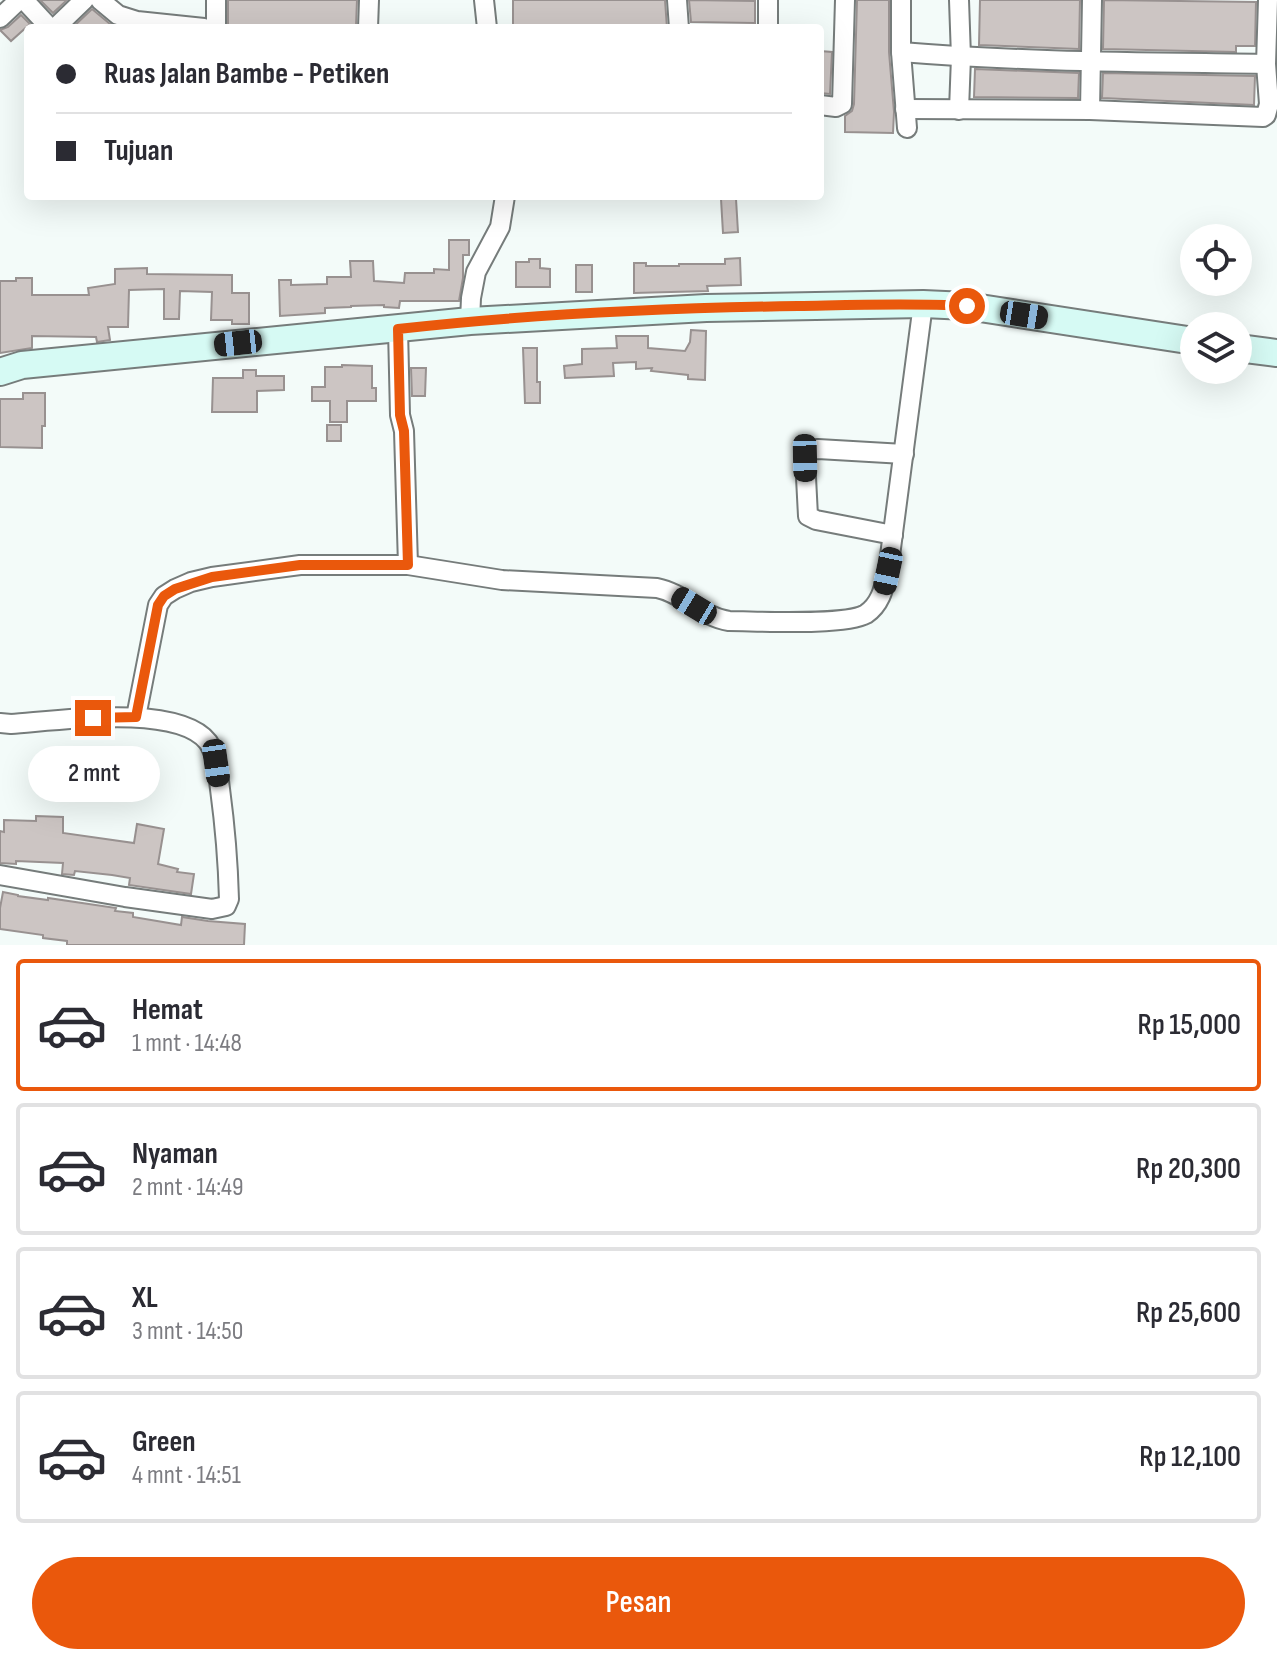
<!DOCTYPE html>
<html lang="id">
<meta charset="utf-8">
<style>
:root{--surface:#fff;--page:#f7f7f7;--text:#2b2b33;--muted:#7c7c81;--line:#e1e1e2;--accent:#ea580c}
body{margin:0;font-family:"Sofia Sans Condensed",sans-serif;background:var(--page);color:var(--text);height:100vh;display:flex;flex-direction:column;font-size:30px;white-space:nowrap}
*{box-sizing:border-box;margin:0}
p{font-size:26px;color:var(--muted)}
.icon{flex:none;width:44px;height:44px;fill:none;stroke:currentColor;stroke-width:2;stroke-linecap:round;stroke-linejoin:round}
.map{position:relative;height:945px;overflow:hidden}
.drawer{display:flex;flex-direction:column;background:var(--surface);flex:1}
.drawer>*{flex:none}
.top-card{position:absolute;left:24px;top:24px;width:800px;height:176px;border-radius:8px;box-shadow:0 8px 32px #0002;display:grid;align-content:center;height:176px;padding:0 32px;background:var(--surface)}
.buttons{position:absolute;left:1180px;top:224px;display:grid;gap:16px}
.buttons a{display:grid;place-items:center;width:72px;height:72px;border-radius:50%;background:var(--surface);box-shadow:0 8px 32px #0002;font-size:40px}
.end{position:absolute;width:36px;height:36px;margin:-18px;border:10px solid #ea580c;background:#fff;box-shadow:0 0 0 4px #fff}
.from{border-radius:50%}
.bubble{position:absolute;height:56px;border-radius:28px;background:var(--surface);box-shadow:0 8px 32px #0002;font-size:26px;font-weight:600;line-height:56px;text-align:center}
.car{position:absolute;width:24px;height:48px;margin:-24px -12px;border-radius:10px;box-shadow:0 0 6px 2px #0007;background:linear-gradient(#222 24%,#8ab4d8 0 40%,#222 0 76%,#8ab4d8 0 86%,#222 0)}
.top-card b{display:flex;align-items:center;gap:28px;height:76px;font-size:30px}
.top-card b+b{border-top:2px solid var(--line)}
.top-card i{width:20px;height:20px;background:var(--text)}
ul{padding:14px 0 0;list-style:none}
li{display:flex;align-items:center;gap:24px;height:132px;margin:0 16px 12px;padding:0 16px;border:4px solid var(--line);border-radius:8px}
li div{flex:1}
li b{display:block;font-size:30px}
li em{font-style:normal;font-weight:600}
li.current{border-color:var(--accent)}
li>.icon{width:72px;height:72px;stroke-width:1.5}
.button{display:flex;gap:16px;margin-top:auto;padding:16px 32px}
.button a{flex:1;height:92px;border-radius:48px;background:var(--accent);color:#fff;font-size:32px;font-weight:600;line-height:92px;text-align:center}
.map>svg:first-child{display:block}
.building{fill:#ccc5c3;stroke:#989190;stroke-width:2}
.lines{fill:none;stroke-linecap:round;stroke-linejoin:round}
.minor-casing{stroke:#767c7b;stroke-width:22}
.secondary-casing{stroke:#767c7b;stroke-width:30}
.minor{stroke:#fff;stroke-width:18}
.secondary{stroke:#d6faf4;stroke-width:26}
.route{stroke:#ea580c;stroke-width:10}
</style>
<div class="map">
<svg width="1277" height="945" viewBox="0 0 1277 945">
<rect width="100%" height="100%" fill="#f3fbf9"/>
<g class="building">
<polygon points="40,0 67,0 53,13"/>
<polygon points="228,0 357,0 356,26 228,26"/>
<polygon points="513,0 665,0 667,28 513,28"/>
<polygon points="689,0 755,1 755,23 691,22"/>
<polygon points="857,0 889,0 889,52 894,112 893,133 845,132 845,116 852,111 854,104"/>
<polygon points="980,0 1080,0 1079,49 979,45"/>
<polygon points="1104,0 1256,2 1255,46 1236,46 1236,52 1103,49"/>
<polygon points="92,9 110,24 119,28 72,28"/>
<polygon points="21,15 30,24 11,41 0,30 8,27"/>
<polygon points="820,51 832,52 830,94 820,93"/>
<polygon points="975,69 1079,73 1078,98 974,97"/>
<polygon points="1103,73 1255,76 1254,105 1102,98"/>
<polygon points="721,199 736,199 738,232 723,233"/>
<polygon points="449,240 469,240 469,255 463,255 463,278 459,301 400,301 399,308 384,307 384,305 351,306 351,307 325,308 325,313 280,316 279,280 291,280 291,285 327,284 327,277 351,277 350,261 373,261 374,281 404,283 405,273 434,273 434,269 449,270"/>
<polygon points="740,258 741,285 707,286 708,291 634,293 634,263 646,263 646,266 679,266 679,264 725,264 725,259"/>
<polygon points="529,259 540,259 540,268 550,269 550,287 516,287 516,262 529,262"/>
<rect x="576" y="265" width="16" height="27"/>
<polygon points="147,268 147,274 232,275 232,293 249,293 249,324 232,324 232,320 211,320 212,292 180,291 179,319 164,319 164,289 129,290 128,327 108,327 110,340 97,342 96,337 32,336 32,348 0,353 0,281 16,281 16,278 32,278 32,295 89,295 88,288 115,284 115,269"/>
<polygon points="691,330 706,331 705,380 688,379 688,375 651,371 652,368 636,369 636,362 613,363 614,376 565,378 564,366 582,364 582,349 617,348 616,336 648,336 648,348 685,351 690,342"/>
<polygon points="523,348 537,348 537,382 540,382 540,403 525,403"/>
<polygon points="342,365 372,366 372,388 376,388 376,401 347,401 347,422 330,422 330,401 312,401 312,387 325,387 325,367 342,367"/>
<polygon points="411,368 426,368 425,396 412,396"/>
<polygon points="243,370 256,370 256,376 284,376 284,390 257,391 257,412 212,412 213,378 243,378"/>
<polygon points="23,393 45,393 45,426 42,426 42,448 0,447 0,399 23,399"/>
<rect x="327" y="425" width="14" height="16"/>
<polygon points="36,816 63,817 63,833 134,843 137,824 164,829 158,864 178,869 177,872 194,874 191,894 129,885 130,878 112,875 75,871 74,875 62,874 63,863 16,861 16,864 0,863 0,831 4,832 4,820 36,821"/>
<polygon points="3,892 18,895 18,896 48,900 48,898 116,908 115,911 133,913 133,917 181,925 182,917 208,921 245,924 244,945 67,945 67,941 43,938 43,935 0,929 0,908"/>
</g>
<g class="lines">
<g class="minor-casing">
<g id="minor">
<polyline points="24,0 50,28"/>
<polyline points="100,0 118,15 137,21 204,28"/>
<polyline points="216,0 216,28"/>
<polyline points="484,0 487,28"/>
<polyline points="677,0 679,28"/>
<polyline points="768,0 768,28"/>
<polyline points="901,0 901,52 907,128"/>
<polyline points="959,0 961,57 959,110"/>
<polyline points="0,18 19,0"/>
<polyline points="51,28 56,27 84,0"/>
<polyline points="368,28 369,0"/>
<path d="M901 52C1023 62 1145 62 1266 64"/>
<polyline points="820,105 836,107 842,104 845,0"/>
<polyline points="905,109 1090,110 1263,117 1266,115 1269,104 1266,64 1268,0"/>
<polyline points="1090,110 1092,0"/>
<polyline points="470,321 471,298 476,272 500,227 505,196"/>
<polyline points="398,329 400,415 404,431 408,565"/>
<polyline points="893,535 816,520 808,516 805,458 808,450 818,449 904,454"/>
<path d="M136 717 158 605 164 596 175 589 191 582 212 577 300 565H408L502 580 657 588C683 593 702 617 729 621 757 621 845 626 866 614 881 604 884 587 888 571L923 304"/>
<path d="M0 723 11 724C56 721 177 703 208 742 217 755 218 774 220 789 225 826 228 862 229 899L226 906 212 909 125 897 0 875"/>
</g>
</g>
<g class="secondary-casing">
<g id="secondary">
<polyline points="1238,348 1277,353"/>
<polyline points="0,372 22,365 470,321 706,308 923,304 967,306 1194,341"/>
</g>
</g>
<use href="#minor" class="minor"/>
<use href="#secondary" class="secondary"/>
</g>
<g class="lines">
<path class="route" d="M93 718 136 717 158 605 164 596 175 589 212 577 300 565H408L404 431 400 415 398 329C530 314 664 308 798 306 854 305 911 303 967 306"/>
</g>
</svg>
<div class="buttons">
<a><svg class="icon" aria-label="locate" viewBox="0 0 24 24"><circle cx="12" cy="12" r="6"/><path d="M12 2v4M12 18v4M2 12h4M18 12h4"/></svg></a>
<a><svg class="icon" aria-label="layers" viewBox="0 0 24 24"><path d="M12 4l9 5-9 5-9-5zM3 14l9 5 9-5"/></svg></a>
</div>
<i class="end from" style="left:967px;top:306px"></i>
<i class="end" style="left:93px;top:718px"></i>
<div class="bubble" style="left:28px;top:746px;width:132px">2 mnt</div>
<i class="car" style="left:1024px;top:315px;rotate:99deg"></i>
<i class="car" style="left:238px;top:343px;rotate:264deg"></i>
<i class="car" style="left:805px;top:458px;rotate:179deg"></i>
<i class="car" style="left:888px;top:571px;rotate:192deg"></i>
<i class="car" style="left:694px;top:606px;rotate:301deg"></i>
<i class="car" style="left:216px;top:763px;rotate:172deg"></i>
<div class="top-card">
<b><i class="from"></i>Ruas Jalan Bambe - Petiken</b>
<b><i></i>Tujuan</b>
</div>
</div>
<section class="drawer">
<ul>
<li class="current"><svg class="icon" aria-label="car" viewBox="0 0 24 24"><path d="M5 17H2v-5l4-1 3-4h7l3 4 3 1v5h-3M9 17h6M6 11h13"/><circle cx="7" cy="17" r="2"/><circle cx="17" cy="17" r="2"/></svg><div><b>Hemat</b><p>1 mnt · 14:48</p></div><em>Rp 15,000</em></li>
<li><svg class="icon" aria-label="car" viewBox="0 0 24 24"><path d="M5 17H2v-5l4-1 3-4h7l3 4 3 1v5h-3M9 17h6M6 11h13"/><circle cx="7" cy="17" r="2"/><circle cx="17" cy="17" r="2"/></svg><div><b>Nyaman</b><p>2 mnt · 14:49</p></div><em>Rp 20,300</em></li>
<li><svg class="icon" aria-label="car" viewBox="0 0 24 24"><path d="M5 17H2v-5l4-1 3-4h7l3 4 3 1v5h-3M9 17h6M6 11h13"/><circle cx="7" cy="17" r="2"/><circle cx="17" cy="17" r="2"/></svg><div><b>XL</b><p>3 mnt · 14:50</p></div><em>Rp 25,600</em></li>
<li><svg class="icon" aria-label="car" viewBox="0 0 24 24"><path d="M5 17H2v-5l4-1 3-4h7l3 4 3 1v5h-3M9 17h6M6 11h13"/><circle cx="7" cy="17" r="2"/><circle cx="17" cy="17" r="2"/></svg><div><b>Green</b><p>4 mnt · 14:51</p></div><em>Rp 12,100</em></li>
</ul>
<div class="button"><a>Pesan</a></div>
</section>
